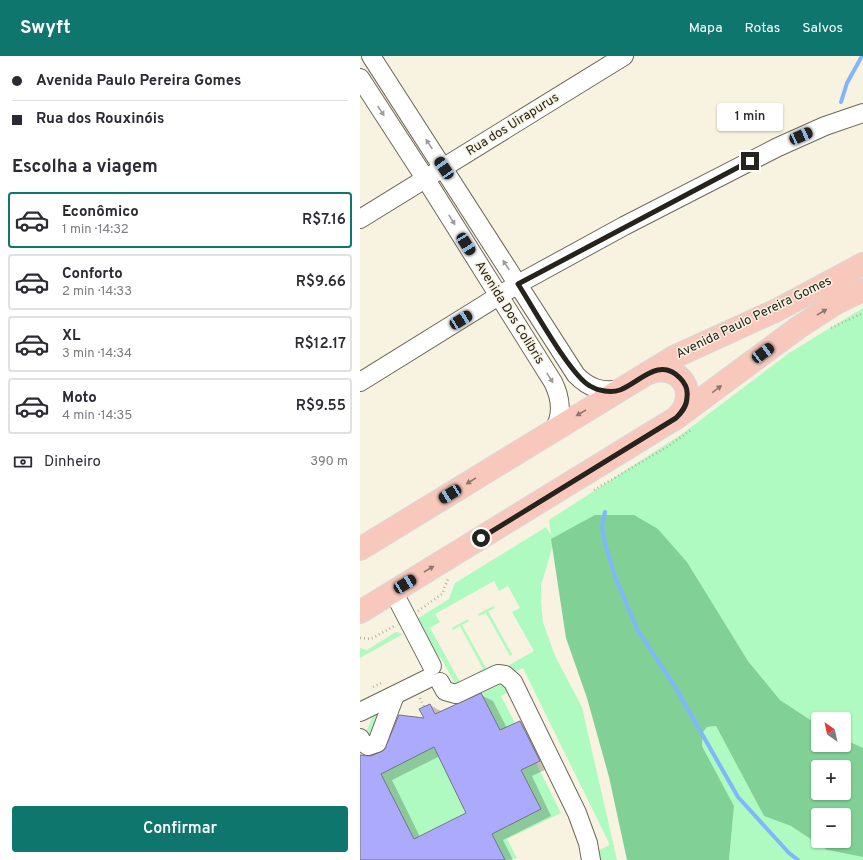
<!DOCTYPE html>
<html lang="pt">
<meta charset="utf-8">
<style>
:root{--surface:#fff;--page:#f2f2f3;--text:#2b2b33;--muted:#7c7c81;--line:#e1e1e2;--accent:#0f766e}
body{margin:0;font-family:Overpass,sans-serif;background:var(--page);color:var(--text);height:100vh;display:flex;flex-direction:column;font-size:15px;white-space:nowrap}
*{box-sizing:border-box;margin:0}
p{font-size:13px;color:var(--muted)}
.icon{flex:none;width:22px;height:22px;fill:none;stroke:currentColor;stroke-width:2;stroke-linecap:round;stroke-linejoin:round}
.map{position:relative;flex:1;overflow:hidden}
.drawer{display:flex;flex-direction:column;background:var(--surface);width:360px}
.drawer>*{flex:none}
.guide{display:grid;align-content:center;height:88px;padding:0 12px;background:var(--surface)}
.needle{width:26px;rotate:327deg}
.fabs{position:absolute;left:451px;top:656px;display:grid;gap:8px}
.fabs a{display:grid;place-items:center;width:40px;height:40px;border-radius:4px;background:var(--surface);box-shadow:0 1px 3px #0004;font-size:20px}
.end{position:absolute;width:18px;height:18px;margin:-9px;border:5px solid #25231c;background:#fff;box-shadow:0 0 0 2px #fff}
.from{border-radius:50%}
.bubble{position:absolute;height:28px;border-radius:4px;background:var(--surface);box-shadow:0 1px 3px #0004;font-size:13px;font-weight:600;line-height:28px;text-align:center}
.car{position:absolute;width:12px;height:24px;margin:-12px -6px;border-radius:5px;box-shadow:0 0 3px 1px #0007;background:linear-gradient(#222 24%,#8ab4d8 0 40%,#222 0 76%,#8ab4d8 0 86%,#222 0)}
.guide b{display:flex;align-items:center;gap:14px;height:38px;font-size:15px}
.guide b+b{border-top:1px solid var(--line)}
.guide i{width:10px;height:10px;background:var(--text)}
ul{padding:0;list-style:none}
li{display:flex;align-items:center;gap:12px;height:56px;margin:0 8px 6px;padding:0 4px;border:2px solid var(--line);border-radius:4px}
li div{flex:1}
li b{display:block;font-size:15px}
li em{font-style:normal;font-weight:600}
li.current{border-color:var(--accent)}
li>.icon{width:36px;height:36px;stroke-width:1.5}
h2{padding:0 12px;font-size:18px;line-height:48px}
.pay{display:flex;align-items:center;gap:10px;height:44px;padding:0 12px;font-size:15px}
.pay p{margin-inline-start:auto}
.button{display:flex;gap:8px;margin-top:auto;padding:8px 12px}
.button a{flex:1;height:46px;border-radius:4px;background:var(--accent);color:#fff;font-size:16px;font-weight:600;line-height:46px;text-align:center}
header{display:flex;align-items:center;gap:24px;box-sizing:border-box;height:56px;padding:0 20px;background:var(--accent);color:#fff}
header strong{font-size:19px}
nav{display:flex;gap:22px;margin-inline-start:auto;font-size:14px}
main{display:flex;flex:1;min-height:0}
.map>svg:first-child{display:block}
.green{fill:#aefac1}
.forest{fill:#81d196;fill-rule:evenodd}
.shadow{fill:#0003;fill-rule:evenodd}
.lines{fill:none;stroke-linecap:round;stroke-linejoin:round}
.stream{stroke:#80b6fb;stroke-width:4}
.building{fill:#abaafc;stroke:#737484;fill-rule:evenodd}
.minor-casing{stroke:#6e6959;stroke-width:20}
.major-casing{stroke:#d8d7d6;stroke-width:24}
.path{stroke:#b6b1a2;stroke-width:2.5;stroke-dasharray:1 3;stroke-linecap:butt}
.minor{stroke:#fff;stroke-width:18}
.major{stroke:#f8c8bc;stroke-width:22}
.oneway{fill:#9d9c99}
.oneway2{fill:#8e766c}
.route{stroke:#25231c;stroke-width:5}
.labels{text-anchor:middle;dominant-baseline:central;stroke-width:3;stroke-linejoin:round;paint-order:stroke}
.street-label{font-size:13px;fill:#25231c;stroke:#f8f2e0}
</style>
<header>
<strong>Swyft</strong>
<nav><a>Mapa</a><a>Rotas</a><a>Salvos</a></nav>
</header>
<main>
<section class="drawer">
<div class="guide">
<b><i class="from"></i>Avenida Paulo Pereira Gomes</b>
<b><i></i>Rua dos Rouxinóis</b>
</div>
<h2>Escolha a viagem</h2>
<ul>
<li class="current"><svg class="icon" aria-label="car" viewBox="0 0 24 24"><path d="M5 17H2v-5l4-1 3-4h7l3 4 3 1v5h-3M9 17h6M6 11h13"/><circle cx="7" cy="17" r="2"/><circle cx="17" cy="17" r="2"/></svg><div><b>Econômico</b><p>1 min · 14:32</p></div><em>R$7.16</em></li>
<li><svg class="icon" aria-label="car" viewBox="0 0 24 24"><path d="M5 17H2v-5l4-1 3-4h7l3 4 3 1v5h-3M9 17h6M6 11h13"/><circle cx="7" cy="17" r="2"/><circle cx="17" cy="17" r="2"/></svg><div><b>Conforto</b><p>2 min · 14:33</p></div><em>R$9.66</em></li>
<li><svg class="icon" aria-label="car" viewBox="0 0 24 24"><path d="M5 17H2v-5l4-1 3-4h7l3 4 3 1v5h-3M9 17h6M6 11h13"/><circle cx="7" cy="17" r="2"/><circle cx="17" cy="17" r="2"/></svg><div><b>XL</b><p>3 min · 14:34</p></div><em>R$12.17</em></li>
<li><svg class="icon" aria-label="car" viewBox="0 0 24 24"><path d="M5 17H2v-5l4-1 3-4h7l3 4 3 1v5h-3M9 17h6M6 11h13"/><circle cx="7" cy="17" r="2"/><circle cx="17" cy="17" r="2"/></svg><div><b>Moto</b><p>4 min · 14:35</p></div><em>R$9.55</em></li>
</ul>
<div class="pay"><svg class="icon" aria-label="cash" viewBox="0 0 24 24"><path d="M3 7h18v10H3z"/><circle cx="12" cy="12" r="2"/></svg>Dinheiro<p>390 m</p></div>
<div class="button"><a>Confirmar</a></div>
</section>
<div class="map">
<svg width="503" height="804" viewBox="0 0 503 804">
<rect width="100%" height="100%" fill="#f8f2e0"/>
<g class="green">
<polygon points="503,252 503,692 484,683 484,663 458,663 458,669 420,644 388,605 327,506 298,473 194,485 181,530 181,548 183,566 195,600 222,651 257,804 239,804 239,794 250,789 163,612 152,617 146,611 174,595 152,556 160,552 148,530 139,535 134,525 75,558 80,566 70,572 100,626 123,613 100,570 93,574 92,572 108,563 109,565 102,569 126,612 132,609 133,613 96,629 81,602 76,600 57,563 89,543 95,527 186,471 191,479 189,464 322,378 429,297"/>
<polygon points="133,550 135,552 128,555 152,598 150,600 126,557 119,560 118,558"/>
<polygon points="36,576 43,578 0,602 0,592 7,594"/>
<polygon points="136,626 144,627 148,636 141,640 159,675 144,682 120,635"/>
<polygon points="19,655 12,682 5,679 14,657"/>
<polygon points="356,670 404,760 431,770 467,794 503,801 503,804 369,804 374,750 342,690 343,675 347,671"/>
<polygon points="74,691 106,757 54,783 21,718"/>
<polygon points="157,705 176,707 201,757 147,783 157,802 145,804 132,778 181,753"/>
</g>
<path class="forest" d="M235 459H274L298 473 327 506 388 605 420 644 458 669V689H484V683L503 692V801L467 794 431 770 404 760 356 670 347 671 343 676 342 690 374 750 369 804H267L249 721 227 642 206 582 191 483ZM458 711H484V737H458ZM458 759H484V785H458Z"/>
<path class="shadow" d="M121 639 133 645 147 672 160 666 172 672 191 711 172 720 191 760 143 784 153 804H0V700L7 701 21 698 65 663 70 649 81 655ZM80 700 108 757 60 781 32 724Z"/>
<g class="lines">
<g class="stream">
<polyline points="481,46 487,27 502,0"/>
<polyline points="245,456 242,470 245,488 256,523 277,573 314,629 378,741 429,797 438,804"/>
</g>
</g>
<path class="building" d="M121 637 140 674 160 665 180 705 161 714 181 753 132 778 145 804H0V699L11 700 24 694 39 659 64 662 59 653 70 648 75 658ZM74 691 106 757 54 783 21 718Z"/>
<g class="lines">
<g class="minor-casing">
<g id="minor">
<path d="M11 0 216 319C229 332 242 337 260 333"/>
<path d="M0 22 65 122 193 326C201 342 203 360 193 375"/>
<polyline points="0,163 264,0"/>
<polyline points="0,326 158,228 264,170 418,91 465,70 503,57"/>
<polyline points="33,535 72,610"/>
<polyline points="80,626 85,635 96,638 138,618 145,619 153,626 217,757 228,787 231,804"/>
<polyline points="0,656 67,623"/>
<polyline points="0,682 2,686 8,690 17,687 35,639"/>
</g>
</g>
<g class="major-casing">
<g id="major">
<path d="M288 317C319 305 341 337 317 361"/>
<polyline points="0,493 314,301 417,254 503,208"/>
<polyline points="0,556 316,362 439,271 476,247 503,234"/>
</g>
</g>
<g class="path">
<polyline points="471,272 503,257"/>
<polyline points="234,434 307,391 331,374"/>
<polyline points="58,555 82,538 88,523"/>
<polyline points="0,582 11,583 36,569"/>
<polyline points="13,631 21,627"/>
<polyline points="60,642 64,651"/>
</g>
<use href="#minor" class="minor"/>
<use href="#major" class="major"/>
</g>
<defs><path id="oneway-solid" d="M-6-.8H1V-3.2L6.5 0L1 3.2V.8H-6Z"/></defs>
<g class="oneway">
<use href="#oneway-solid" transform="translate(21 55) rotate(57)"/>
<use href="#oneway-solid" transform="translate(69 88) rotate(-123)"/>
<use href="#oneway-solid" transform="translate(92 164) rotate(58)"/>
<use href="#oneway-solid" transform="translate(146 209) rotate(-123)"/>
<use href="#oneway-solid" transform="translate(190 322) rotate(58)"/>
</g>
<g class="oneway2">
<use href="#oneway-solid" transform="translate(462 256) rotate(-31)"/>
<use href="#oneway-solid" transform="translate(357 333) rotate(-37)"/>
<use href="#oneway-solid" transform="translate(221 357) rotate(149)"/>
<use href="#oneway-solid" transform="translate(111 425) rotate(148)"/>
<use href="#oneway-solid" transform="translate(69 513) rotate(-31)"/>
</g>
<g class="lines">
<path class="route" d="M121 482 316 362C322 356 327 350 327 341 328 334 325 327 320 322 299 300 279 327 260 334 251 337 238 335 230 330 210 319 173 251 158 228L390 105"/>
</g>
<g class="labels">
<g class="street-label">
<text transform="translate(153 69) rotate(-32)">Rua dos Uirapurus</text>
<text transform="translate(149 257) rotate(58)">Avenida Dos Colibris</text>
<text transform="translate(394 262) rotate(-26)">Avenida Paulo Pereira Gomes</text>
</g>
</g>
</svg>
<div class="fabs">
<a><svg class="needle" viewBox="-14 -14 28 28"><path d="M0-13l5 13h-10z" fill="#e53935"/><path d="M0 13l5-13h-10z" fill="#7c7c81"/></svg></a>
<a>+</a>
<a>−</a>
</div>
<i class="end from" style="left:121px;top:482px"></i>
<i class="end" style="left:390px;top:105px"></i>
<div class="bubble" style="left:357px;top:47px;width:66px">1 min</div>
<i class="car" style="left:441px;top:80px;rotate:66deg"></i>
<i class="car" style="left:84px;top:112px;rotate:326deg"></i>
<i class="car" style="left:106px;top:188px;rotate:148deg"></i>
<i class="car" style="left:101px;top:264px;rotate:58deg"></i>
<i class="car" style="left:403px;top:297px;rotate:53deg"></i>
<i class="car" style="left:90px;top:438px;rotate:238deg"></i>
<i class="car" style="left:45px;top:528px;rotate:59deg"></i>
</div>
</main>
